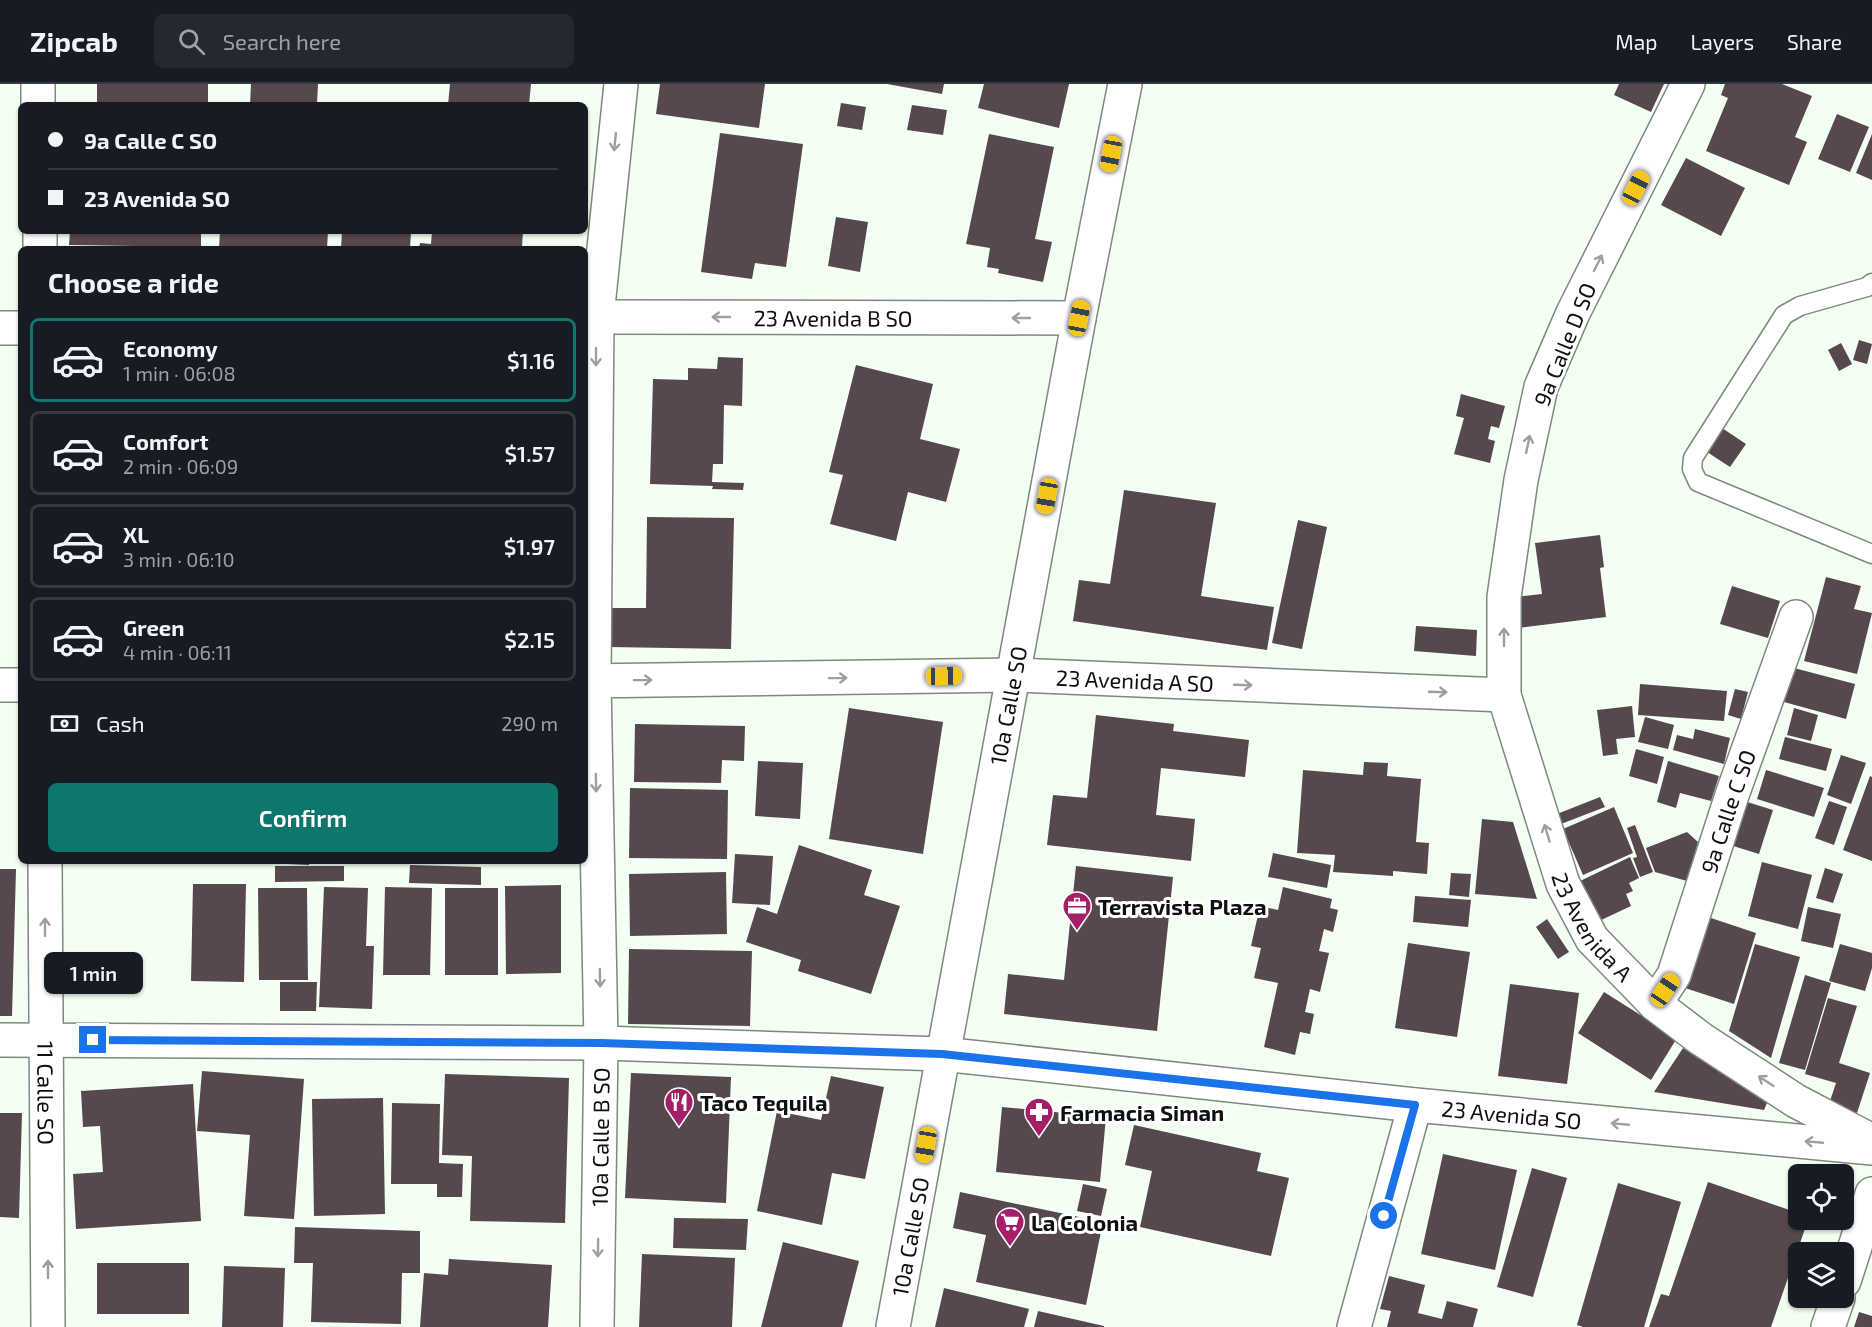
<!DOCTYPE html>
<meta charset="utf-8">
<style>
:root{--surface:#171b24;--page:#242831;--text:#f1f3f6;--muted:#9ea1a6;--line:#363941;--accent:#0f766e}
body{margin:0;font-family:"Exo 2",sans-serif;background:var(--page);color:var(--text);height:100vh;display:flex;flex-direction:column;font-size:22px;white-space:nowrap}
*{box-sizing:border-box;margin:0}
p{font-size:20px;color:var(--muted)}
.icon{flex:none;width:33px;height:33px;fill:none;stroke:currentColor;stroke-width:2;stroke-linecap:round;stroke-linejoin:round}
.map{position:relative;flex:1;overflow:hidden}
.side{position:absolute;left:18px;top:162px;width:570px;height:618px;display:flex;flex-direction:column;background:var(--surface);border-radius:9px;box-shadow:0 2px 4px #0004}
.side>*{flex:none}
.banner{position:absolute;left:18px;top:18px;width:570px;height:132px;border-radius:9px;box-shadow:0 2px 4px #0004;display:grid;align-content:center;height:132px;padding:0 30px;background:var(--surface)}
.tools{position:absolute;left:1788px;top:1080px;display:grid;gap:12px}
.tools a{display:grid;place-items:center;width:66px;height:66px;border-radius:9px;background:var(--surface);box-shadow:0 2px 4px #0004;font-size:30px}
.end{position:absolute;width:27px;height:27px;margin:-14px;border:8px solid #1a73e8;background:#fff;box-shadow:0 0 0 3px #fff}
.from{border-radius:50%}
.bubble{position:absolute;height:42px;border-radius:9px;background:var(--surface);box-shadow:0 2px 4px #0004;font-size:20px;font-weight:600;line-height:42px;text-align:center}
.car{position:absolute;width:18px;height:36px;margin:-18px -9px;border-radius:8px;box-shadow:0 0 4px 2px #0007;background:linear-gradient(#f5c518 24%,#345 0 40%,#f5c518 0 76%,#345 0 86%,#f5c518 0)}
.banner b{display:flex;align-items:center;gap:21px;height:57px;font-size:22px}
.banner b+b{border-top:2px solid var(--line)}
.banner i{width:15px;height:15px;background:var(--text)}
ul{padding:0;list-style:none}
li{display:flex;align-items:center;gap:18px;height:84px;margin:0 12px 9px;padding:0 18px;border:3px solid var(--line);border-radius:9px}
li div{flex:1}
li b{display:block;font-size:22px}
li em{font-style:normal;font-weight:600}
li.on{border-color:var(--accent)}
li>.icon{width:54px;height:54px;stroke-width:1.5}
h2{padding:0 30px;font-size:27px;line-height:72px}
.pay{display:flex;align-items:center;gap:15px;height:66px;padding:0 30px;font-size:22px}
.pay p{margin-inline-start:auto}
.cta{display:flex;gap:12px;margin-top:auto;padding:12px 30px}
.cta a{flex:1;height:69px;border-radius:9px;background:var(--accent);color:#fff;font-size:24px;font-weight:600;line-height:69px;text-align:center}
header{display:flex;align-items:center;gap:36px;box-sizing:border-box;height:84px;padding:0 30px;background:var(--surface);border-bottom:2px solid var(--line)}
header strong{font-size:28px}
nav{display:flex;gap:33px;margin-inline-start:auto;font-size:21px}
.search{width:420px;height:54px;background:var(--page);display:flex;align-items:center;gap:15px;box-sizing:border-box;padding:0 21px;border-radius:9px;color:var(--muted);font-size:22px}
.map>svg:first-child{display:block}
.building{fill:#57484e}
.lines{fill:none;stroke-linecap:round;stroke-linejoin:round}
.service-casing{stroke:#7e897d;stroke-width:21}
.minor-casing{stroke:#7e897d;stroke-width:36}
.tertiary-casing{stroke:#7e897d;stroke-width:36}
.service{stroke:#fff;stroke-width:18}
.minor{stroke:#fff;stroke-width:33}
.tertiary{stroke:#fff;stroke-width:33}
.oneway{stroke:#9ea09e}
.route{stroke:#1a73e8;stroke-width:8}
.labels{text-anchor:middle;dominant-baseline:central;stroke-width:6;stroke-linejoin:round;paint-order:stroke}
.street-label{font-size:22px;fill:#0d110d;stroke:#fff}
.poi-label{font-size:22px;font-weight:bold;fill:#0d110d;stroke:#fff;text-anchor:start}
</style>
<header>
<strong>Zipcab</strong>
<div class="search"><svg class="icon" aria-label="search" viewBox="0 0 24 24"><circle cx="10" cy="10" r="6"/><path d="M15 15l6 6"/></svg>Search here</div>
<nav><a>Map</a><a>Layers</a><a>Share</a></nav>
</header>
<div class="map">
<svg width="1872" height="1243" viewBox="0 0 1872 1243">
<rect width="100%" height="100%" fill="#f2fff2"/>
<g class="building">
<polygon points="97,0 208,0 208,18 97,19"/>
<polygon points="251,0 318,0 317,21 250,21"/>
<polygon points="450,0 531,0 529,21 448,21"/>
<polygon points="660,0 765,0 759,44 656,30"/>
<polygon points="887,0 944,0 942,10"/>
<polygon points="984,0 1069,0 1059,44 978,24"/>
<polygon points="1619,0 1664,0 1651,28 1614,11"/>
<polygon points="1725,0 1782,0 1812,12 1795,53 1807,58 1789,101 1706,67 1728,14 1721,11"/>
<polygon points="841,19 866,23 862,46 837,42"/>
<polygon points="912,21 947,26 943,51 907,46"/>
<polygon points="1837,30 1869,43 1850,88 1818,75"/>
<polygon points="720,49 803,60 786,183 755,179 752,195 701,188"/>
<polygon points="989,50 1054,63 1035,155 1052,158 1043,198 998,189 999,185 987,183 990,164 966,160"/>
<polygon points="1872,50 1872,96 1856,89"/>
<polygon points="1686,74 1745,104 1721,152 1661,121"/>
<polygon points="836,133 868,138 860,188 828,182"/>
<polygon points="70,147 201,147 201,163 69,161"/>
<polygon points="220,147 328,147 327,165 219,165"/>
<polygon points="342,147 411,147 410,165 341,165"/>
<polygon points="432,147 523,147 522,163 513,162 513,165 419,165 420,159 431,160"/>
<polygon points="1859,256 1872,260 1867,280 1853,276"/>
<polygon points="1841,259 1852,280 1839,287 1828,266"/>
<polygon points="718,273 743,274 742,322 724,321 723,380 713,380 712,398 744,399 743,406 712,405 713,402 650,400 653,295 688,296 688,284 717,285"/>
<polygon points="856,281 933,300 920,355 960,365 946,418 908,408 896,457 830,440 843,391 829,388"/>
<polygon points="1461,310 1505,322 1499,344 1491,342 1488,355 1495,357 1490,379 1454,370 1464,334 1456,332"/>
<polygon points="1719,342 1746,360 1730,383 1704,366"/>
<polygon points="1124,406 1216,419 1201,512 1274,523 1267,566 1073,537 1079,496 1110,500"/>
<polygon points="647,433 734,434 731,565 610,563 612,524 646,524"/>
<polygon points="1298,436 1327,443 1302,565 1272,559"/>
<polygon points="1600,451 1604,483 1600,484 1606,533 1518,544 1514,513 1542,510 1535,459"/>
<polygon points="1826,493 1861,502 1854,525 1872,529 1857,590 1804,577"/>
<polygon points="1732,502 1780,517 1768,554 1720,540"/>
<polygon points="1416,542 1477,546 1476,572 1414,567"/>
<polygon points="1794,584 1855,600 1846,635 1784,618"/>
<polygon points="1640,600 1727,607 1724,637 1638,631"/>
<polygon points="1735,605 1748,608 1741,635 1728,631"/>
<polygon points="1632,622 1635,653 1616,655 1618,670 1603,672 1597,626"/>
<polygon points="849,624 943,638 923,770 829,755"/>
<polygon points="1794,624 1818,631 1811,657 1787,651"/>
<polygon points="1096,631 1174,640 1173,647 1249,656 1245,693 1161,684 1156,731 1195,735 1191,777 1047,761 1053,711 1087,714"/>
<polygon points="1645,633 1674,641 1668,665 1638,658"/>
<polygon points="635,640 745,642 744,677 722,676 721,699 634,698"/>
<polygon points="1695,645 1730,654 1724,680 1673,666 1677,651 1693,655"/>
<polygon points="1785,653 1832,665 1826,687 1779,675"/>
<polygon points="1636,665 1664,673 1657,700 1629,692"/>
<polygon points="1841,671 1866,679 1851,720 1827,711"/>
<polygon points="758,677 803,679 800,735 755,732"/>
<polygon points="1668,677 1719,692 1711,717 1680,709 1676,724 1657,718"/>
<polygon points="1364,678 1388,679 1387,692 1421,695 1416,758 1429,759 1427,790 1393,787 1393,792 1333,788 1335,771 1297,769 1303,686 1363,691"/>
<polygon points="1766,686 1824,704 1814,733 1757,715"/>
<polygon points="1870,692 1872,693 1872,777 1843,766"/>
<polygon points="630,704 728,706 727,775 629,774"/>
<polygon points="1600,713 1605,723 1561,740 1557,730"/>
<polygon points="1744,717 1773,726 1759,770 1730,761"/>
<polygon points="1829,717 1847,723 1834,761 1815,754"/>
<polygon points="1614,723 1633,769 1583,791 1563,745"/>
<polygon points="1482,735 1513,738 1537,815 1475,810"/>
<polygon points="1635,741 1653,788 1640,793 1633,774 1637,773 1627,744"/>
<polygon points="1687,748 1698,758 1687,797 1655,788 1646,764"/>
<polygon points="799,761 872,786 864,811 900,822 871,910 798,887 801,876 746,858 757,823 777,830"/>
<polygon points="1273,769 1331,781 1327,804 1268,793"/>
<polygon points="735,770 773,772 770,821 732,819"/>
<polygon points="1630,773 1639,794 1629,799 1633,807 1626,810 1631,822 1597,838 1578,798"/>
<polygon points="264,777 309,777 309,781 264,779"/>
<polygon points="525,777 563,777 562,780 525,779"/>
<polygon points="1762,778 1812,791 1798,845 1748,832"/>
<polygon points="410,781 481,783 481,801 409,799"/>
<polygon points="275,782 344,782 344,797 275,798"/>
<polygon points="1076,782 1173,793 1157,947 1004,930 1008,890 1064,896"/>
<polygon points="1825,784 1843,790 1833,819 1816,814"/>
<polygon points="0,785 16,785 12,932 0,932"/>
<polygon points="726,788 727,850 630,852 629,790"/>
<polygon points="1451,789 1471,790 1469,813 1449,811"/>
<polygon points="193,800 246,800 244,898 191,897"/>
<polygon points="561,801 561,889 506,890 505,802"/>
<polygon points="324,803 368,804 366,862 374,862 372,925 319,923"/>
<polygon points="385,803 432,804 430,891 383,891"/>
<polygon points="1283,803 1332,815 1330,824 1338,826 1333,848 1324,845 1319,867 1329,869 1320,908 1310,905 1305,928 1314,930 1310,950 1300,948 1295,971 1264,963 1278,899 1254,894 1261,864 1251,862 1260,822 1278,826"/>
<polygon points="258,804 307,804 308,896 259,896"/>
<rect x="445" y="804" width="53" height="87"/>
<polygon points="1415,812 1471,816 1468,843 1413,838"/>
<polygon points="1808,823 1841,830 1833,864 1801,857"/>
<polygon points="1708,833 1756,849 1734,920 1685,904"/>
<polygon points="1547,835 1569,868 1558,875 1536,843"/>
<polygon points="1408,859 1470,868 1457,953 1395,944"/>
<polygon points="1755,860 1800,873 1771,974 1729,947"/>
<polygon points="1840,860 1872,869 1872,884 1865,907 1829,897"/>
<polygon points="629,865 752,867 750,942 628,940"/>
<polygon points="1805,891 1831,899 1805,986 1779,979"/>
<polygon points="280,898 317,898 316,927 280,927"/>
<polygon points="1510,900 1579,909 1567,1000 1498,992"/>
<polygon points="1604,908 1677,954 1651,996 1578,949"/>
<polygon points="1828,914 1857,922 1839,979 1870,989 1857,1029 1829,1020 1836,999 1805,990"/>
<polygon points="1683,964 1767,1019 1764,1026 1654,1008"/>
<polygon points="202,987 304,995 294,1135 244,1132 250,1051 197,1047"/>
<polygon points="631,989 731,993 726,1119 625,1114"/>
<polygon points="445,990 569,994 565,1139 470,1137 472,1072 442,1071"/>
<polygon points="831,992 884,1003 865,1095 832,1089 822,1141 757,1127 777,1027 821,1036"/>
<polygon points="193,1000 201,1137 76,1145 73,1090 103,1088 100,1042 83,1043 81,1007"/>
<polygon points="383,1014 385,1130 314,1132 312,1015"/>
<polygon points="392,1019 440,1020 439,1079 463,1080 462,1113 437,1113 437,1100 391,1100"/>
<polygon points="1002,1023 1106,1033 1100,1098 996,1088"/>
<polygon points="0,1029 22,1029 19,1134 0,1133"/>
<polygon points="1134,1041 1261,1069 1257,1087 1289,1094 1271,1172 1140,1143 1152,1087 1125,1081"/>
<polygon points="1443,1070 1517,1086 1495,1186 1421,1170"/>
<polygon points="1532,1084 1567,1094 1533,1213 1497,1203"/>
<polygon points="1708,1098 1798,1129 1798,1136 1808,1136 1771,1243 1649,1243 1661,1210 1669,1212"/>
<polygon points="1618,1099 1681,1118 1644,1243 1583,1243 1577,1241"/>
<polygon points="1083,1100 1107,1105 1101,1132 1077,1127"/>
<polygon points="960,1108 1103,1138 1086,1221 976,1198 986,1151 953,1144"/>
<polygon points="674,1134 748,1135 746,1166 673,1164"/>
<polygon points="295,1143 420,1147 420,1189 402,1189 401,1240 311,1238 313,1179 294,1179"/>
<polygon points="783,1158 859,1177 842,1243 761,1243"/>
<polygon points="642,1170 735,1174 732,1243 639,1243"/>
<polygon points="449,1175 552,1181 548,1243 420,1243 424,1189 448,1191"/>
<rect x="97" y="1179" width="92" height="51"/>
<polygon points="224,1182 285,1184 283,1243 222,1243"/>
<polygon points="1389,1192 1425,1201 1418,1229 1442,1235 1447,1217 1478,1225 1473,1243 1387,1243 1391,1227 1380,1225"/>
<polygon points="944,1204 1029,1225 1024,1243 935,1243"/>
<polygon points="1038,1227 1104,1242 1104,1243 1034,1243"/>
<polygon points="1859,1228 1872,1232 1872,1243 1854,1243"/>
</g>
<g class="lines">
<g class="service-casing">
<polyline id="service" points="1872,199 1867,203 1800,222 1784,231 1693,374 1692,385 1698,398 1872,470"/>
</g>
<g class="minor-casing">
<g id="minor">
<polyline points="38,0 38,21"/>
<path id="s1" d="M1688 0 1573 229 1541 303 1521 396 1504 513V611L1563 800 1592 855 1655 920 1701 955 1796 1017 1872 1057"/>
<polyline points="40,147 40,165"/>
<path id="s2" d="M585 233 1079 234"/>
<polyline points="0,244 21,244"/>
<path id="s3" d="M585 597 1014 591 1504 611"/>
<polyline points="0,601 21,601"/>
<path id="s4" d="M45 777 48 1243"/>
<path id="s5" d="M1655 920 1674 891 1732 711 1796 533"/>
<path id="s6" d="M0 956 601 959 942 970 1415 1021 1872 1064"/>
<polyline points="1844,1197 1872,1110"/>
<path id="s7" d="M597 1243 601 959 594 597 597 232 621 0"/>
<polyline points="1354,1243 1415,1021"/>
<polyline points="1828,1243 1838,1214"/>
</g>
</g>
<g class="tertiary-casing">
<g id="tertiary">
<path id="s8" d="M893 1243 1079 234 1125 0"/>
</g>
</g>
<use href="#service" class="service"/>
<use href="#minor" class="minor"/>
<use href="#tertiary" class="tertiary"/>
</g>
<defs><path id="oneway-shaft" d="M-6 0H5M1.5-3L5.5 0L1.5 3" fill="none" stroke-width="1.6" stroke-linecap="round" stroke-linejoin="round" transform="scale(1.5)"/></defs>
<g class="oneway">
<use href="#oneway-shaft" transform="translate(615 58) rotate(96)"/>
<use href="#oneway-shaft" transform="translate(1598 179) rotate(-63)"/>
<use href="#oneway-shaft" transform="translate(721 233) rotate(-180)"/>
<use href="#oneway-shaft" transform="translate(1021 234) rotate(-180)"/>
<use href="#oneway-shaft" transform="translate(596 273) rotate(90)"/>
<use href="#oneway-shaft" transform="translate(1528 360) rotate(-78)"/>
<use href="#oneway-shaft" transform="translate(1504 553) rotate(-90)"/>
<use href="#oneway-shaft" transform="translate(838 594) rotate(-1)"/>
<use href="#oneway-shaft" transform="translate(643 596) rotate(-1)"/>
<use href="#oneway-shaft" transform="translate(1243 601) rotate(2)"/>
<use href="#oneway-shaft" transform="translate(1438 608) rotate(2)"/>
<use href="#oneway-shaft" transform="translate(596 699) rotate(89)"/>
<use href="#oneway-shaft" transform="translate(1547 749) rotate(-107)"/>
<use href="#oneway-shaft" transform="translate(45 843) rotate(-90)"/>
<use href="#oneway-shaft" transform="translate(600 894) rotate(89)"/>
<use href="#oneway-shaft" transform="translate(1766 997) rotate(-147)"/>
<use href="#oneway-shaft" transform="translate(1620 1040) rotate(-175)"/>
<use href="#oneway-shaft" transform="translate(1814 1058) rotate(-175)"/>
<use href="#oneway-shaft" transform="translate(598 1164) rotate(91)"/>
<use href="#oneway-shaft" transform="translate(48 1185) rotate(-90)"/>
</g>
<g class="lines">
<polyline class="route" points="93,956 601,959 942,970 1415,1021 1384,1132"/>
</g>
<defs>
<g id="office-pin" transform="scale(1.5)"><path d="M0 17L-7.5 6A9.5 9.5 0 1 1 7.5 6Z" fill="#a51e68" stroke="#fff"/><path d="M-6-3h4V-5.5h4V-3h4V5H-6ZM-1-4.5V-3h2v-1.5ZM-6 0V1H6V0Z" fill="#fff"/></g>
<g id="restaurant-pin" transform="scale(1.5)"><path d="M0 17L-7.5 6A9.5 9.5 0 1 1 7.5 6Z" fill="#a51e68" stroke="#fff"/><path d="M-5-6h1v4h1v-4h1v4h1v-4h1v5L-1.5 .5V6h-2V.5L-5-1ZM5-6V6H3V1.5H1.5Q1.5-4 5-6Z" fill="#fff"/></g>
<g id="pharmacy-pin" transform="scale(1.5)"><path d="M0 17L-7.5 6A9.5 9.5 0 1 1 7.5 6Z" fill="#a51e68" stroke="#fff"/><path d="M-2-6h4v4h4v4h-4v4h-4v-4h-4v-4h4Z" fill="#fff"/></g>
<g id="supermarket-pin" transform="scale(1.5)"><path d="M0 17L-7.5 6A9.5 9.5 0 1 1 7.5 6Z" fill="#a51e68" stroke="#fff"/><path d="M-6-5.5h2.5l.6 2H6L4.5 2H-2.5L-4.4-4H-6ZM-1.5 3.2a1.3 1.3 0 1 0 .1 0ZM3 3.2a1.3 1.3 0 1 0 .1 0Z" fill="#fff"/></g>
</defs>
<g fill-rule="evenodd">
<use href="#office-pin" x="1077" y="822"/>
<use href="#restaurant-pin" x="679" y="1018"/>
<use href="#pharmacy-pin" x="1039" y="1028"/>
<use href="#supermarket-pin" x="1010" y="1138"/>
</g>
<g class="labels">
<g class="street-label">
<text stroke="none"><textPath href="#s2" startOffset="248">23 Avenida B SO</textPath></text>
<text transform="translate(1564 260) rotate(-68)">9a Calle D SO</text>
<text stroke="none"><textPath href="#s3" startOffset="550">23 Avenida A SO</textPath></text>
<text stroke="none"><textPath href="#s8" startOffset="632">10a Calle SO</textPath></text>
<text stroke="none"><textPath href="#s5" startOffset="207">9a Calle C SO</textPath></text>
<text stroke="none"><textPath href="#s1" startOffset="898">23 Avenida A</textPath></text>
<text stroke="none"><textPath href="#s4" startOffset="232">11 Calle SO</textPath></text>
<text stroke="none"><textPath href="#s6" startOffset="1515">23 Avenida SO</textPath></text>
<text stroke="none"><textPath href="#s7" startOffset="190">10a Calle B SO</textPath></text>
<text stroke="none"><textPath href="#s8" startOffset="92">10a Calle SO</textPath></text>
</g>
<g class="poi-label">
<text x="1098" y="822">Terravista Plaza</text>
<text x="700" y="1018">Taco Tequila</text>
<text x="1060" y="1028">Farmacia Siman</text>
<text x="1031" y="1138">La Colonia</text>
</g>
</g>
</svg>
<div class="tools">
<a><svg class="icon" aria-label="locate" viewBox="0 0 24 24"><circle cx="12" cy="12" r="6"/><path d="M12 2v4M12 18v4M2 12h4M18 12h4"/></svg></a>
<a><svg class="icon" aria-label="layers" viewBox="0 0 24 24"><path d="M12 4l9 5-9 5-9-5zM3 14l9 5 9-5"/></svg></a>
</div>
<i class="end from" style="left:1384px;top:1132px"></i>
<i class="end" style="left:93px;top:956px"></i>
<div class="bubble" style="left:44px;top:868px;width:99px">1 min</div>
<i class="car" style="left:1111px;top:70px;rotate:191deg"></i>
<i class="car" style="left:1636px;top:104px;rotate:27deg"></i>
<i class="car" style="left:1079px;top:234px;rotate:11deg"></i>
<i class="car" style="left:1047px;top:412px;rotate:190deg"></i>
<i class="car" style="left:944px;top:592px;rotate:89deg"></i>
<i class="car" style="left:1665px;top:906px;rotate:34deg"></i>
<i class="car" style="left:926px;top:1061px;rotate:190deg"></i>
<div class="banner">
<b><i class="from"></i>9a Calle C SO</b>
<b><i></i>23 Avenida SO</b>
</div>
<section class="side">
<h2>Choose a ride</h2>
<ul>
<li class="on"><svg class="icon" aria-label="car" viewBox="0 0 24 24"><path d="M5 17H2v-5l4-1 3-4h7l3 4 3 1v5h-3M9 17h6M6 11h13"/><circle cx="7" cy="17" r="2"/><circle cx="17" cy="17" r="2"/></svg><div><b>Economy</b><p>1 min · 06:08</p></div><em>$1.16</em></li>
<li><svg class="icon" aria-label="car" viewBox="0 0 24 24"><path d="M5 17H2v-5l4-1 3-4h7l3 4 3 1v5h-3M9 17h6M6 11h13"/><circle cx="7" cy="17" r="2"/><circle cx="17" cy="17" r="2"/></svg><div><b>Comfort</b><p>2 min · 06:09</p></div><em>$1.57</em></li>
<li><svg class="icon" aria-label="car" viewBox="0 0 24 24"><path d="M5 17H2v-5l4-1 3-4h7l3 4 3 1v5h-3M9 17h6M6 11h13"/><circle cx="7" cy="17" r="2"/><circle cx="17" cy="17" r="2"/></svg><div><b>XL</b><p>3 min · 06:10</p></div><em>$1.97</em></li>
<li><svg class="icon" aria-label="car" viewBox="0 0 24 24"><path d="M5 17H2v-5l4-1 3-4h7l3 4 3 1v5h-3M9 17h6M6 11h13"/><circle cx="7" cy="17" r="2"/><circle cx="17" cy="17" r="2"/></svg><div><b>Green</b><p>4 min · 06:11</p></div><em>$2.15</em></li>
</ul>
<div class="pay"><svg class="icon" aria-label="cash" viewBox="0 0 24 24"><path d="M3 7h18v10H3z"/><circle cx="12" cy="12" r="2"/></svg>Cash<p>290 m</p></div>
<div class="cta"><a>Confirm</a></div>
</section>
</div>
